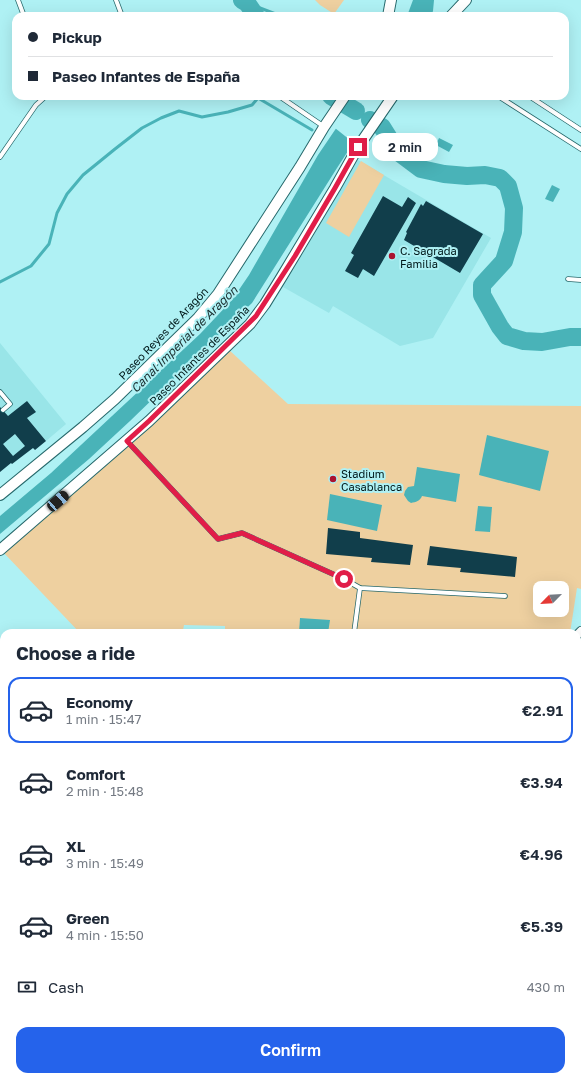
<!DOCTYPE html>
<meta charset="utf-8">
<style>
:root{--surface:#fff;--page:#f2f2f3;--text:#1f2937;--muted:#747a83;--line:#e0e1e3;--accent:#2563eb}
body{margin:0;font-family:"Golos Text",sans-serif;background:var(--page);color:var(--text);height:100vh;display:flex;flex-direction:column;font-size:15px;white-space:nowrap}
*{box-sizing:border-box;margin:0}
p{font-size:13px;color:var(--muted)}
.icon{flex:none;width:22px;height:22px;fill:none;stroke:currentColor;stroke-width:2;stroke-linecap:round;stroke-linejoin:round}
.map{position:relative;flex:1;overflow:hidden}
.drawer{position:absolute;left:0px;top:629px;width:581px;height:452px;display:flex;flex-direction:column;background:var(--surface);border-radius:12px 12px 0 0;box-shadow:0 4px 16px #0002}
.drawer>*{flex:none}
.hud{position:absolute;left:12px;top:12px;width:557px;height:88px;border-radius:12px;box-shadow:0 4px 16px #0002;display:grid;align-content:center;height:88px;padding:0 16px;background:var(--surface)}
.needle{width:26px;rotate:246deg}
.tools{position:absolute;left:533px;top:581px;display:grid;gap:8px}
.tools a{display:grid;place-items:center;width:36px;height:36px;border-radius:8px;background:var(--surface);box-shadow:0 4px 16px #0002;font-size:20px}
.end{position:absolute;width:18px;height:18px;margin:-9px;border:5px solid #e11d48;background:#fff;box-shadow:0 0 0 2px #fff}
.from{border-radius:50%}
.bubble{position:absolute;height:28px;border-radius:12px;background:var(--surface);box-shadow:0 4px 16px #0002;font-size:13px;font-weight:600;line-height:28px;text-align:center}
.car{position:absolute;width:12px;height:24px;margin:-12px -6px;border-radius:5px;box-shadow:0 0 3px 1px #0007;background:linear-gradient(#222 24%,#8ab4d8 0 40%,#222 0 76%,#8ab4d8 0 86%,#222 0)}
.hud b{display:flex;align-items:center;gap:14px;height:38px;font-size:15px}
.hud b+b{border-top:1px solid var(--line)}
.hud i{width:10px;height:10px;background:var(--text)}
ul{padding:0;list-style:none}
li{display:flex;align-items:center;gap:12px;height:66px;margin:0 8px 6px;padding:0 8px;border:2px solid transparent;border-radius:12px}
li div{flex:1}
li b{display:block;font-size:15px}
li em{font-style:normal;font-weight:600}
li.current{border-color:var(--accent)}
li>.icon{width:36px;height:36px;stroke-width:1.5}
h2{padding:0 16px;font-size:18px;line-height:48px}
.pay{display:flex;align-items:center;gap:10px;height:44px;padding:0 16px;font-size:15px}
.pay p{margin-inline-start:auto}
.button{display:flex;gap:8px;margin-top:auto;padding:8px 16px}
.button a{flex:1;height:46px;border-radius:12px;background:var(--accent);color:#fff;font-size:16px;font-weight:600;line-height:46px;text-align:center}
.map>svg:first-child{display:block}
.built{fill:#99e5e8}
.green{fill:#eed0a0;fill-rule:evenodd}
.water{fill:#49b3b8}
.pier{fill:#aff1f4}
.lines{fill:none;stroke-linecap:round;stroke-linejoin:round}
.stream{stroke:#49b3b8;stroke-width:3}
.river{stroke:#49b3b8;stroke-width:18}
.building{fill:#113e4b;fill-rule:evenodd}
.service-casing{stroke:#26686b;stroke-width:5.5}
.minor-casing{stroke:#26686b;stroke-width:10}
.tertiary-casing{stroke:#26686b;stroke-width:12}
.trunk-casing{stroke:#fff;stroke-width:16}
.service{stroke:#fff;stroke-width:4}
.minor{stroke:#fff;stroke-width:8}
.tertiary{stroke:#fff;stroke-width:10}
.trunk{stroke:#82b0fb;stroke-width:14}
.tram{stroke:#2d5052;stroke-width:1}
.route{stroke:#e11d48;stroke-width:5}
.poi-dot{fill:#a9122f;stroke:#aff1f4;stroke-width:1.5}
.labels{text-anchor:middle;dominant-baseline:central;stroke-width:4;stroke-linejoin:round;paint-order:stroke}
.poi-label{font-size:11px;fill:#00191a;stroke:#aff1f4;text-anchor:start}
.street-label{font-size:11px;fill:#00191a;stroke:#aff1f4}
.water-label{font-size:12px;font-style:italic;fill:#1a2d2e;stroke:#aff1f4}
</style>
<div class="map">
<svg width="581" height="1081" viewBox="0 0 581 1081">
<rect width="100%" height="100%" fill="#aff1f4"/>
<g class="built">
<polygon points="358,160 491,238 433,338 400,346 333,306 329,313 283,287"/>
<polygon points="0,343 66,424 46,441 27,418 35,412 2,422 13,436 19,431 33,448 12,464 11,463 0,472"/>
<polygon points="0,911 4,911 4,973 0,972"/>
<polygon points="577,990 581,990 581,1081 197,1081 198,1077 577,1077"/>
</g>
<g class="green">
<polygon points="315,0 344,0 334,14 320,5"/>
<polygon points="361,161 384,175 349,237 326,223"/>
<path d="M228 349 288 404 581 406V589L577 588 570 633H225V626L184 625 183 630 173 631V633H80L3 552ZM540 588H562V610H540Z"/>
<rect x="57" y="1077" width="56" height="4"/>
</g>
<g class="water">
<polygon points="413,0 434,0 433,11 431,16 407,16"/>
<polygon points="358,96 384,96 337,168 252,303 130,421 89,459 0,534 0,516 51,473 112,416 200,334 232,300 249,275 318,155"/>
<polygon points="439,138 453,145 449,152 436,145"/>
<polygon points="552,185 560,189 553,202 545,199"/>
<polygon points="487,435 549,451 540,491 479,475"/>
<path d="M417 467 460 474 456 502 422 496C420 501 416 502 411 503L408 501 404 495 405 491 408 487 414 486Z"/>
<polygon points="330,494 382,505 377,531 327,520"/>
<polygon points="478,506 492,507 490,532 475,531"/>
<polygon points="300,618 330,620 328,633 299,633"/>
</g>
<polygon class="pier" points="356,96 386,96 355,144 335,128"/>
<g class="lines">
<g class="stream">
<polyline points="247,3 281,16"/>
<polyline points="0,282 31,266 49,244 57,213 67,194 83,175 115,149 142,128 161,118 179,111 202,117 228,112 252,105 258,98 312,130"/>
</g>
<g class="river">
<polyline points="242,0 247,3 256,16"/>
<polyline points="331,96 356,111"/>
<polyline points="370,120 382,127 397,151 421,169 444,174 467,176 485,175 500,178 508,186 514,208 513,232 504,261 482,285 482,295 500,327 507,336 524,341 542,342 570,337 581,337"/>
</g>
</g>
<g class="building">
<polygon points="383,196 402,207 408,197 416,203 374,276 363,269 358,278 345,271 354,255 351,253"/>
<polygon points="426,201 483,234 460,273 404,240 407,233 406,232 421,204 423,206"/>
<path d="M27 401 36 412 27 418 46 441 35 450 33 448 12 464 11 463 0 472V407L8 416ZM15 434 25 446 13 456 3 444Z"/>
<polygon points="328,528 360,532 360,538 413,545 410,565 371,562 372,558 326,554"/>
<polygon points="430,546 517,557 515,577 460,572 461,568 427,565"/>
<polygon points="562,598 566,598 565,608 562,608"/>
<polygon points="0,1047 4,1048 4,1077 14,1077 14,1081 0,1081"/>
<polygon points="35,1077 54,1077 54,1081 34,1081"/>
<polygon points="116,1077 136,1077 135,1081 116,1081"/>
<polygon points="157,1077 176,1077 175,1081 156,1081"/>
<polygon points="363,1077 409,1077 418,1078 418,1081 362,1081"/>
</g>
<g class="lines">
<g class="service-casing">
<g id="service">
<polyline points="18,0 24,16"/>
<polyline points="116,0 122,16"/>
<polyline points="279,96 323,126"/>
<polyline points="498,96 581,149"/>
<polyline points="529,96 581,130"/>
<polyline points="0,157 36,105 46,96"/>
<polyline points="568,279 581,280"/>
<polyline points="0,392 10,404 3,410"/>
<polyline points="127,441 218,539 242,533 344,579 360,588 505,596"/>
<polyline points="354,633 360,588"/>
<polyline points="577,1006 581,1006"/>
<polyline points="0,1035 4,1035"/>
<polyline points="28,1081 28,1077"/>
<polyline points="144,1081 144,1077"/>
</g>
</g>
<g class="minor-casing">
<g id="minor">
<polyline points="577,635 581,631"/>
<polyline points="0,737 2,724 4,724"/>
<polyline points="577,879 581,878"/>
<polyline points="0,982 4,982"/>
</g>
</g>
<g class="tertiary-casing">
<g id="tertiary">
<polyline points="388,16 391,0"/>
<polyline points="451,16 466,0"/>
<polyline points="0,495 83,427 115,399 198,318 218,294 300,167 324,127 345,96"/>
<polyline points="0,550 149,421 250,324 265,304 281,278 335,188 358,147 393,96"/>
<polyline points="186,1081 187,1077"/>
</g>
</g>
<g class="trunk-casing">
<g id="trunk">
<polyline points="0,873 4,874"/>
<polyline points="0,899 4,899"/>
<polyline points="577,959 581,960"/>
<polyline points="577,980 581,981"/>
</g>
</g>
<use href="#service" class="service"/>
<use href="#minor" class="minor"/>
<use href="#tertiary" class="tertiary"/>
<use href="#trunk" class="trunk"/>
<g class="tram">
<polyline points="0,881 4,881"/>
<polyline points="0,892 4,892"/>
<polyline points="577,972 581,973"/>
</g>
</g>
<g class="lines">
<polyline class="route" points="344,579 242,533 218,539 127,441 149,421 256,316 295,256 335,188 358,147"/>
</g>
<g class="poi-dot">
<circle cx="392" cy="256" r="4"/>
<circle cx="333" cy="479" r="4"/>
</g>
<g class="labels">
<g class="poi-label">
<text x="400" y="250">C. Sagrada<tspan x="400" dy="13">Familia</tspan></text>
<text x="341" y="473">Stadium<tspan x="341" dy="13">Casablanca</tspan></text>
</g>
<g class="street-label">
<text transform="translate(163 333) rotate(-46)">Paseo Reyes de Aragón</text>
<text transform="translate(199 355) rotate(-45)">Paseo Infantes de España</text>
</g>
<g class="water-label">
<text transform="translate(184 339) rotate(-45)">Canal Imperial de Aragón</text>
</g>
</g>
</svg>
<div class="tools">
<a><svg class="needle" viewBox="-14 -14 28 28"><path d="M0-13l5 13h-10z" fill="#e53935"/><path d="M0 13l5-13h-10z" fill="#747a83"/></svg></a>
</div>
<i class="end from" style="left:344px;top:579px"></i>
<i class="end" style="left:358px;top:147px"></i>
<div class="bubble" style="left:372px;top:133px;width:66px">2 min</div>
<i class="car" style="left:58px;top:501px;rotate:49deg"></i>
<div class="hud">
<b><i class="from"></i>Pickup</b>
<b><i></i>Paseo Infantes de España</b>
</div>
<section class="drawer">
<h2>Choose a ride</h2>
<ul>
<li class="current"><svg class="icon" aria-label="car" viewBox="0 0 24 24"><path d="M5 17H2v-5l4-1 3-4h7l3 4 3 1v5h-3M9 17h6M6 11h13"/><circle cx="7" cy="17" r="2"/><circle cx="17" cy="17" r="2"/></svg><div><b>Economy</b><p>1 min · 15:47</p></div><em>€2.91</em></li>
<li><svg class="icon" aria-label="car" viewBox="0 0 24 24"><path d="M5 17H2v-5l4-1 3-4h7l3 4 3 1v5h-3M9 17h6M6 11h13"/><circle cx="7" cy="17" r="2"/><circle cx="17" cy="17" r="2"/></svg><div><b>Comfort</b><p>2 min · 15:48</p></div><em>€3.94</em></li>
<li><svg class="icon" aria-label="car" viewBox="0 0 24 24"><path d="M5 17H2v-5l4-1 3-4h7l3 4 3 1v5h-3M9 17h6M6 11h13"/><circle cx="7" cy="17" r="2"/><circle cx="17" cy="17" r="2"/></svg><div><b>XL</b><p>3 min · 15:49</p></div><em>€4.96</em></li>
<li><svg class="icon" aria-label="car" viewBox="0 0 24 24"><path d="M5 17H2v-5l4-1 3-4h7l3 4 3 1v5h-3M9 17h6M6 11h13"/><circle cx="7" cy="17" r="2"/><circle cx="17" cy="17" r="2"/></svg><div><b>Green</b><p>4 min · 15:50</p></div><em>€5.39</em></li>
</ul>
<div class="pay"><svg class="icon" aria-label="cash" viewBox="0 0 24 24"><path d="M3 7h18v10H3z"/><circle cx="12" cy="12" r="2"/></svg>Cash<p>430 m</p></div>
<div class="button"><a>Confirm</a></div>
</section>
</div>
